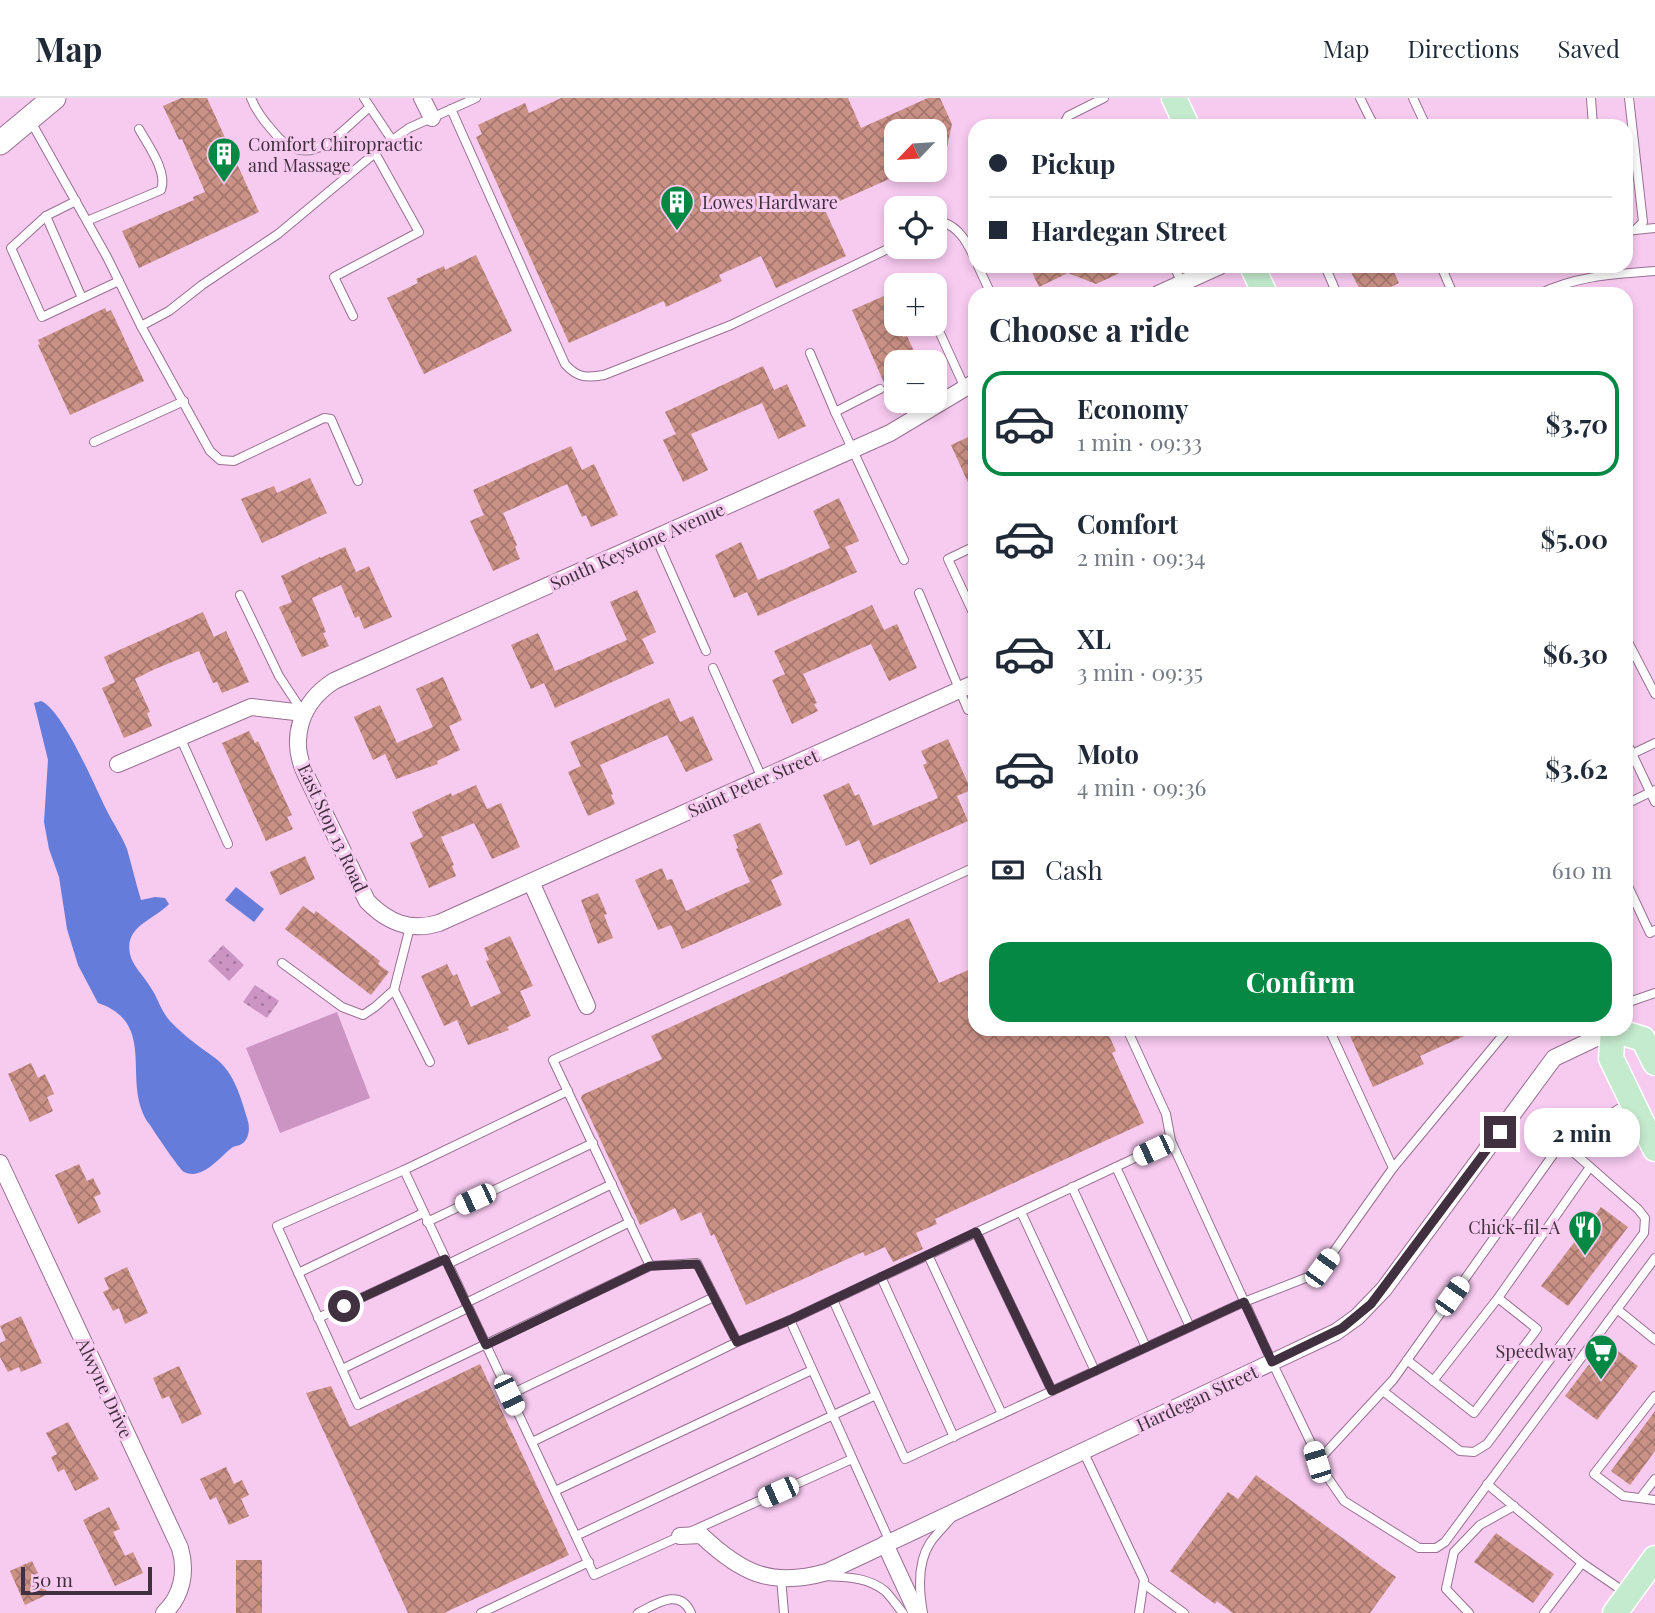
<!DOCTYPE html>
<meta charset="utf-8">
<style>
:root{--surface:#fff;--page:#f6f6f7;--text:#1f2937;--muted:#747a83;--line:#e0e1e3;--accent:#058843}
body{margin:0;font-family:"Playfair Display",serif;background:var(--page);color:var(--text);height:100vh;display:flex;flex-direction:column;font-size:26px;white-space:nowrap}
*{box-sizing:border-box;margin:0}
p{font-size:23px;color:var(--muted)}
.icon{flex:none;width:38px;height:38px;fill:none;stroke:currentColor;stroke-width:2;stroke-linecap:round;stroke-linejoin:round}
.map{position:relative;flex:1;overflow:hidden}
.panel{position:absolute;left:968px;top:189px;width:665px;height:749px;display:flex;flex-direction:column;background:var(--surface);border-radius:21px;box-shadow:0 4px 10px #0003}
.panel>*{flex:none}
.guide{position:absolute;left:968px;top:21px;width:665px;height:154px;border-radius:21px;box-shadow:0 4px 10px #0003;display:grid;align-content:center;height:154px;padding:0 21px;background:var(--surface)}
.needle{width:46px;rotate:245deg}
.tools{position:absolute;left:884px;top:21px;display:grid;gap:14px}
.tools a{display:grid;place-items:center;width:63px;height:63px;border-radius:14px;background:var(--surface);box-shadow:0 4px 10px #0003;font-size:35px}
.scale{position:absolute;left:21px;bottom:18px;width:131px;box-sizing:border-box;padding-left:7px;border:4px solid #41303f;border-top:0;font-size:19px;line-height:24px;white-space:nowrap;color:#41303f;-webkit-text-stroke:5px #f7caf0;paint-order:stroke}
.end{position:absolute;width:32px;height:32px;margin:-16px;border:9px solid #41303f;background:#fff;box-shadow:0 0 0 4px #fff}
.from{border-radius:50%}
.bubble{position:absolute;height:49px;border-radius:21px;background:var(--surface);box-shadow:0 4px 10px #0003;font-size:23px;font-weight:700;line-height:49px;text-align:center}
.car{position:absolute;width:21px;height:42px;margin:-21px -10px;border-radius:9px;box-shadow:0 0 5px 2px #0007;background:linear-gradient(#fff 24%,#345 0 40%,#fff 0 76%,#345 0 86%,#fff 0)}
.guide b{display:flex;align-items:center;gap:24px;height:66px;font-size:26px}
.guide b+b{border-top:2px solid var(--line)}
.guide i{width:18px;height:18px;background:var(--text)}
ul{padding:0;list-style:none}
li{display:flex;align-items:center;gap:21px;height:105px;margin:0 14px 10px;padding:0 7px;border:4px solid transparent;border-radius:21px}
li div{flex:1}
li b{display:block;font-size:26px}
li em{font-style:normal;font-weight:700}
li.on{border-color:var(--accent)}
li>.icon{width:63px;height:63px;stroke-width:1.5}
h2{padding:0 21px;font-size:32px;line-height:84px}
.pay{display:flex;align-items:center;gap:18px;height:77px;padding:0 21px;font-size:26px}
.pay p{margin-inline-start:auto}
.cta{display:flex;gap:14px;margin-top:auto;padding:14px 21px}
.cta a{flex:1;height:80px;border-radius:21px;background:var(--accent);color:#fff;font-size:28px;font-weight:700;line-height:80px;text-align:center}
header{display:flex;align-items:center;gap:42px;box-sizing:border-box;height:98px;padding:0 35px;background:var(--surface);border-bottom:2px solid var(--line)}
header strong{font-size:33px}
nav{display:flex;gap:38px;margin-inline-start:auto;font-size:24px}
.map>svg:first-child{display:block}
.grass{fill:#cb94c3}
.park{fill:url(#park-dots)}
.water{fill:#667cdb}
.building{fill:url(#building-cross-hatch)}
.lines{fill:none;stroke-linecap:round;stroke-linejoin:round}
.lane-casing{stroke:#996f92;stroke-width:10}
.street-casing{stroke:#996f92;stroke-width:18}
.secondary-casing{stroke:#996f92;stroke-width:25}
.primary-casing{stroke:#fff;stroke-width:27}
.lane{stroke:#fff;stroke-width:8}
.street{stroke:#fff;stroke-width:16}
.secondary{stroke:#fff;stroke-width:23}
.primary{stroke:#c5ebce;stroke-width:24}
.route{stroke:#41303f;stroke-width:9}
.labels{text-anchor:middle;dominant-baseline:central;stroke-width:6;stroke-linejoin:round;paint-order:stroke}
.poi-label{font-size:18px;fill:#41303f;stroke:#f7caf0;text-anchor:start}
.street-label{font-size:18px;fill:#41303f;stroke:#f7caf0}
</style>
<header>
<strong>Map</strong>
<nav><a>Map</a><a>Directions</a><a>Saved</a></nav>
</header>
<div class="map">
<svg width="1655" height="1515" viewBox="0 0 1655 1515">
<defs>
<pattern id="park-dots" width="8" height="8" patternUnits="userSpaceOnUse" patternTransform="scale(1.75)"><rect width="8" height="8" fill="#cb94c3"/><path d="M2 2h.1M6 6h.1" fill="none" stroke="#a679a0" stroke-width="1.8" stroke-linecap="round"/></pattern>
<pattern id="building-cross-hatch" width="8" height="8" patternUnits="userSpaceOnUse" patternTransform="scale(1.75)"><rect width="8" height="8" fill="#ca9186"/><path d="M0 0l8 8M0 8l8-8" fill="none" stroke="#a6776f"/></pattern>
</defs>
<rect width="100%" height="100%" fill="#f7caf0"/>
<polygon class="grass" points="337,914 370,1000 280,1035 246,950"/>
<g class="park">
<polygon points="223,847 244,867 229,883 208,863"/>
<polygon points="255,887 279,903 267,920 243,904"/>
</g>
<g class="water">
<path d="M41 603C63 612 95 689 107 713 113 725 122 738 127 751 132 768 136 786 141 802L155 799 165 800 169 806C154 822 124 828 130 856 132 867 143 877 149 887 158 899 160 912 170 923 184 938 200 949 215 960 234 974 241 1000 247 1020 250 1028 250 1039 243 1045 241 1047 236 1048 233 1049 220 1058 203 1083 184 1074 180 1072 155 1035 150 1027 119 986 160 926 98 905L78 867 67 831 59 779 49 751 44 724 48 662 34 605Z"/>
<polygon points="236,789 264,811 254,824 225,802"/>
</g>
<g class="building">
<polygon points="181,0 207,0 259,114 139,170 122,133 194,102 193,99 205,94 182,41 179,42 163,8"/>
<polygon points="561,0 848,0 861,30 928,0 940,0 952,26 941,77 934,76 934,33 896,33 896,78 824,110 846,158 776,190 761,158 719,177 722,183 666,209 664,203 569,245 476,39 482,36 478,27 525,5 529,15"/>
<polygon points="476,157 512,233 424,276 387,200 418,185 416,181 444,168 445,172"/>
<polygon points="1029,168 1135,168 1096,186 1068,175 1039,189"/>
<polygon points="1348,168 1391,168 1399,185 1376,196 1362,196"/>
<polygon points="884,198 890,210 896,207 896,226 903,239 907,238 914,253 909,255 913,264 896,264 896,282 885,287 852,212"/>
<polygon points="105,210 107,214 111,212 144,283 70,317 38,247 40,246 38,242"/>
<polygon points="763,268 774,292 787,286 806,328 778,341 762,305 691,336 708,372 683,384 663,342 676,336 665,314"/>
<polygon points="975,336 975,400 951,347"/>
<polygon points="571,348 582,372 594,366 618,417 591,429 586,417 582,419 567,386 503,415 517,447 515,449 520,461 493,473 470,423 484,417 473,392"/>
<polygon points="310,380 327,415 262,445 241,401 274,388 277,395"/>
<polygon points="839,400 859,443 845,449 857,474 758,518 747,494 734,500 715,457 741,444 758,482 784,471 830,450 813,413"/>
<polygon points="345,449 356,474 369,468 392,519 364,531 359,518 355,520 341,487 312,500 326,534 323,535 329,548 302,559 279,509 292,504 281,478 320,459 320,460"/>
<polygon points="637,492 656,534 642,541 654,565 555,610 544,585 531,591 511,547 538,535 555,573 581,562 627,542 610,504"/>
<polygon points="872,507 884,532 897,526 917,570 889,583 871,546 848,556 803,576 817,605 814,606 818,613 792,626 772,582 785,576 774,553"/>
<polygon points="203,514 214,539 226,533 249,584 222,595 217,584 213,585 199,553 155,571 135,581 150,614 147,615 152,628 124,640 102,590 115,584 104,559"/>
<polygon points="443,579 462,622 449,628 460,652 437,663 438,666 396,681 385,656 373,662 354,619 380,607 397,645 433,629 416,591"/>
<polygon points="669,600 680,624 693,618 713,662 686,674 667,637 600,667 613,696 611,697 615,706 588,718 568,674 581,668 570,644"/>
<polygon points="249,633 255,645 258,643 292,717 287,719 293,731 266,743 222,645"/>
<polygon points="948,641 971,692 957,698 968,723 870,767 859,742 846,748 823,697 849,685 855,698 859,696 873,728 938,700 923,667 927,665 921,653"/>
<polygon points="476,687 487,711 501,705 520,749 492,761 474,725 441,739 454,767 452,768 456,778 429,790 410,745 423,739 412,714 451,695 452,698"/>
<polygon points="760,725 783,776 771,782 782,807 682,851 671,827 658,832 635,782 662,770 667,782 672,781 686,813 729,793 750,784 736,751 738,750 733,737"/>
<polygon points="305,758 315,781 280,797 270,774"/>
<polygon points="598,795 607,816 604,817 613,840 598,846 581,802"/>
<polygon points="303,808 314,816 316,813 380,863 378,866 389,874 371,897 285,831"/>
<polygon points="909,820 939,885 975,869 975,931 1106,931 1116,953 1112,955 1144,1025 935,1121 937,1126 916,1135 923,1151 893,1164 885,1149 865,1158 863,1154 746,1207 714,1136 711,1138 701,1114 681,1123 675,1110 640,1127 581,1000 582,997 662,961 651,938"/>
<polygon points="510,838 533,888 520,893 531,918 507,929 509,932 468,947 457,922 444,928 421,878 447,866 453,878 457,876 471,909 501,895 486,863 489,862 484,850"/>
<polygon points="1347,931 1480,931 1420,958 1424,966 1373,989"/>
<polygon points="31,965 38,980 45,976 54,996 47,999 53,1013 30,1024 8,976"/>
<polygon points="79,1066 87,1083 93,1080 101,1096 94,1099 101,1114 78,1126 55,1077"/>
<polygon points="1601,1109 1628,1129 1568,1208 1541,1188"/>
<polygon points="127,1169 148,1215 125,1226 119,1210 113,1213 103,1194 109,1191 104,1180"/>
<polygon points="21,1218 42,1265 21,1274 19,1269 8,1274 0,1259 0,1245 6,1242 0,1228"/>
<polygon points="1606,1244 1638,1268 1597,1322 1565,1298"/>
<polygon points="480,1266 569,1457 444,1515 408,1515 306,1295 331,1288 350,1329"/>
<polygon points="179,1268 202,1316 182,1326 169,1298 162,1301 153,1280"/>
<polygon points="1655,1313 1655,1353 1630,1387 1611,1373"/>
<polygon points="68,1324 99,1381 75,1393 64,1371 58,1374 51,1359 57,1356 46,1335"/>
<polygon points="226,1369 234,1386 242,1382 249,1397 241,1401 249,1418 229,1427 216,1399 210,1402 200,1381"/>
<polygon points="1256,1377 1396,1479 1370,1515 1233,1515 1217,1503 1215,1506 1170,1473 1228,1394 1238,1401"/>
<polygon points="109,1409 120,1431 113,1434 125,1458 133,1454 143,1475 115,1488 83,1422"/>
<polygon points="1496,1435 1554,1476 1533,1505 1474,1464"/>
<rect x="236" y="1462" width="26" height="53"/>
<polygon points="32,1463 48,1496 25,1507 10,1473"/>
</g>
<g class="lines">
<g class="lane-casing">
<g id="lane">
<path d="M251 0C256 13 263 22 272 32 308 78 337 36 370 9L392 42"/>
<polyline points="364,0 370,9"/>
<polyline points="1360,0 1374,28"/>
<polyline points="1413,0 1426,28"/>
<polyline points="1591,0 1593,28"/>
<path d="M451 11 565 266C577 280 587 280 604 277L731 227 896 147"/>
<polyline points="30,22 107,159 141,228 169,213 202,187 278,136 380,51 409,30 476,0"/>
<polyline points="1063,28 1068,18 1104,0"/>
<polyline points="1360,28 1372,23"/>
<polyline points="76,103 46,118 11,150 42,219 119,183"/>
<polyline points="46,118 82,200"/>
<path d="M87 123 161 92C168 74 148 47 139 31"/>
<path d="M934 129 943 124C961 131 967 145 975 161"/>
<polyline points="1635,132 1655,130"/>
<polyline points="1626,133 1635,132 1643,124 1629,0"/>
<polyline points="978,168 991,196"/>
<polyline points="1174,168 1182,185"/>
<polyline points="1325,168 1337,196"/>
<polyline points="1441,168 1453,196"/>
<polyline points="1491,168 1495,168"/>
<polyline points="918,185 919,187"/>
<path d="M1539 196C1575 178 1615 176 1655 173"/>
<polyline points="353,218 334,179 419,134 375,55"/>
<polyline points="934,222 965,290"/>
<polyline points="141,228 210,353 220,362 234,363 324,320 331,321 358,383"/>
<polyline points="810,255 835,314"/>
<polyline points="880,291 835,314 904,462"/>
<polyline points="94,344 184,303"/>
<polyline points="656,440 706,553"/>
<polyline points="975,448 948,461 975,519"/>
<polyline points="919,495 968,612 975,614"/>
<polyline points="240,497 279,578 302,613"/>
<polyline points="1626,540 1655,596"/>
<polyline points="713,570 762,680"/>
<polyline points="180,639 228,746"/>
<polyline points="1626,643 1655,704"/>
<polyline points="1632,656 1655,645"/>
<polyline points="1626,706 1655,692"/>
<polyline points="1626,784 1650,835 1655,832"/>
<polyline points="282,865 342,909 363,917 375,909 394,892 410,829"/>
<polyline points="394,892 430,964"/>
<polyline points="1626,905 1655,895"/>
<polyline points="1127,931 1166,1016 1171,1043 1272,1264 1311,1345 1317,1364 1393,1282 1555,1054 1583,1033 1630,1004"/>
<polyline points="1329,931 1393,1070 1508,931"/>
<polyline points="568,993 404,1072 594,1477 681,1438"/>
<polyline points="1116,1069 1190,1229"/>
<polyline points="404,1072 277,1128 358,1307 650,1168"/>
<polyline points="1072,1089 1146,1249"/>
<polyline points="1021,1114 1095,1273"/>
<polyline points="427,1124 593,1045"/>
<polyline points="976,1134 1052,1293"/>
<polyline points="928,1157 1002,1316"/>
<polyline points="448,1166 612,1086"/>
<polyline points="298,1175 423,1115"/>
<polyline points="881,1179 954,1339"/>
<polyline points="833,1202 876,1297"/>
<polyline points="466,1205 630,1124"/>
<polyline points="1617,1211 1655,1242"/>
<polyline points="318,1220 445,1161"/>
<polyline points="790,1222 1171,1043"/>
<polyline points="1407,1262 1474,1315 1537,1231 1498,1200 1590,1069"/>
<polyline points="342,1271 468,1210"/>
<polyline points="1433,1283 1498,1200"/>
<polyline points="1383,1293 1460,1353 1474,1354 1487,1346 1644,1135 1645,1120 1638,1111 1564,1046"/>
<polyline points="509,1297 714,1199"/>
<polyline points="1655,1298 1594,1376 1623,1398 1655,1402"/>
<polyline points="532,1344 737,1244"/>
<polyline points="1083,1353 1144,1482 1139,1515"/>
<polyline points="1317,1364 1344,1403 1419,1450 1436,1450 1445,1444 1655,1160"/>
<polyline points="1487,1386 1582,1465 1626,1495"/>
<polyline points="555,1393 812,1272"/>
<polyline points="1641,1399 1655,1381"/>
<polyline points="692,1433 852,1361"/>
<polyline points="576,1438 876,1297 905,1361 1244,1204 1308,1179 1322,1170 1393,1070"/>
<polyline points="890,1444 790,1222 737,1244 697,1165 650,1168 553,962 975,769"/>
<path d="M825 1478C846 1479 868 1479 885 1493 892 1500 897 1508 903 1515"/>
<polyline points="781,1480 784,1515"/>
<polyline points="1144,1486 1184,1515"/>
<polyline points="481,1515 589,1464"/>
<path d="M638 1515C656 1506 680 1489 691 1515"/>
<path d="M923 1515C919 1493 917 1465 930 1445 936 1436 945 1428 952 1419"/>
<polyline points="1469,1515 1446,1491 1454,1454 1480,1427 1514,1408"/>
<polyline points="1544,1515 1582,1465"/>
</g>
</g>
<g class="street-casing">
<g id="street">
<polyline points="422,0 432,20"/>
<polyline points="1158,196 1220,168"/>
<path d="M975 284 890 335 334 583C301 604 289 640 305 675L367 803C387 824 410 834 439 825L975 585"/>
<polyline points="118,666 251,609 304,615"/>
<polyline points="531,784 587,908"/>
<path d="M0 1065 180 1450C187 1474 182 1498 164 1515"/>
<path d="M680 1438 701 1437C741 1475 771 1490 827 1474L1336 1234 1357 1219 1384 1191 1554 960 1613 932"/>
<polyline points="885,1446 917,1515"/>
</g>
</g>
<g class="secondary-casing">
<polyline id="secondary" points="0,45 54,0"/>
</g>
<g class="primary-casing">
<g id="primary">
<polyline points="1174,0 1187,28"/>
<polyline points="1252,168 1265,196"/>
<polyline points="1613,931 1611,960 1655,1051"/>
<polyline points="1613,932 1643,941 1655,965"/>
<polyline points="1615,1515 1655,1460"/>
</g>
</g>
<use href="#lane" class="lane"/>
<use href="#street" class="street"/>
<use href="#secondary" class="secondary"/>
<use href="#primary" class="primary"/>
</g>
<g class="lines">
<polyline class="route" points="344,1208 445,1161 486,1247 650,1168 697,1166 737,1244 790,1222 976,1134 1052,1293 1244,1204 1272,1264 1342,1230 1371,1206 1500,1034"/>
</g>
<defs>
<g id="building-pin" transform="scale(1.75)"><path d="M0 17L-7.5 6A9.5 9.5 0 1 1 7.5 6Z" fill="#058843" stroke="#f7caf0"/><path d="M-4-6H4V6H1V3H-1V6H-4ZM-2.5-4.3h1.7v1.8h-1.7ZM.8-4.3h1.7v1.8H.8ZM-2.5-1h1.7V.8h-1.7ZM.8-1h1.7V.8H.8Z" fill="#fff"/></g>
<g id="restaurant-pin" transform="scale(1.75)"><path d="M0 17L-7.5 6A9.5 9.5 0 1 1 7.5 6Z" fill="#058843" stroke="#f7caf0"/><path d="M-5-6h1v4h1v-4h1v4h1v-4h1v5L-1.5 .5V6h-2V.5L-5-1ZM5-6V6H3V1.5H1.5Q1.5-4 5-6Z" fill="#fff"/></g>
<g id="supermarket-pin" transform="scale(1.75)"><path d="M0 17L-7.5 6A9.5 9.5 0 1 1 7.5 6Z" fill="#058843" stroke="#f7caf0"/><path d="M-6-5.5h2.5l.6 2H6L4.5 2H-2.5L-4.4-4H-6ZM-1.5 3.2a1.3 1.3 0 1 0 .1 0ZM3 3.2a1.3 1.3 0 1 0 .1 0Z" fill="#fff"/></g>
</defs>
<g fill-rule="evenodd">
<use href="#building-pin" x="224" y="56"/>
<use href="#building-pin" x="677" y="104"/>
<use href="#restaurant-pin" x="1585" y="1129"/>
<use href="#supermarket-pin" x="1601" y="1253"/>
</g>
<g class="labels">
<g class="poi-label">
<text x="248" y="46">Comfort Chiropractic<tspan x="248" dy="21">and Massage</tspan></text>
<text x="702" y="104">Lowes Hardware</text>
<text x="1560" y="1129" text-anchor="end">Chick-fil-A</text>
<text x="1576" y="1253" text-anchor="end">Speedway</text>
</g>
<g class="street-label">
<text transform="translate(637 448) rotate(-24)">South Keystone Avenue</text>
<text transform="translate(753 685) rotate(-24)">Saint Peter Street</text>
<text transform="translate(333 730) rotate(65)">East Stop 13 Road</text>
<text transform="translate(105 1290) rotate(65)">Alwyne Drive</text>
<text transform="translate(1197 1300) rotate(-25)">Hardegan Street</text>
</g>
</g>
</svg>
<div class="tools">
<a><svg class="needle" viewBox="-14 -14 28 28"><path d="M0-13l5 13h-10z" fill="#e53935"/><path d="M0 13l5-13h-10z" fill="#747a83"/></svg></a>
<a><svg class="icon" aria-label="locate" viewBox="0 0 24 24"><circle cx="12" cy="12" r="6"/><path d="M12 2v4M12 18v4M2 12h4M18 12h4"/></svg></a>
<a>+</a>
<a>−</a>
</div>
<div class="scale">50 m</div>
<i class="end from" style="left:344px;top:1208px"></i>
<i class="end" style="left:1500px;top:1034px"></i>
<div class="bubble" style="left:1524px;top:1010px;width:116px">2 min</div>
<i class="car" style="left:1153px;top:1052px;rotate:245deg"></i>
<i class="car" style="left:475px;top:1101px;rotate:245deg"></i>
<i class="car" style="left:1322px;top:1170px;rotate:36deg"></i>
<i class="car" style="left:1452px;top:1198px;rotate:35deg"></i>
<i class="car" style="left:509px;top:1297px;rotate:155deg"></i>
<i class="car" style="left:1317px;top:1364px;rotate:343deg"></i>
<i class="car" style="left:778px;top:1394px;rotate:246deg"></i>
<div class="guide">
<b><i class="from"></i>Pickup</b>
<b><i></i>Hardegan Street</b>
</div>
<section class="panel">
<h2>Choose a ride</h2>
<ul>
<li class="on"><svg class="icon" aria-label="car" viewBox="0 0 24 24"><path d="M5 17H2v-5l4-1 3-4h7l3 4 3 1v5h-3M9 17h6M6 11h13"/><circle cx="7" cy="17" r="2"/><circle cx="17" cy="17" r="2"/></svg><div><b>Economy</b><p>1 min · 09:33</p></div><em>$3.70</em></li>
<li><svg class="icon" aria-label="car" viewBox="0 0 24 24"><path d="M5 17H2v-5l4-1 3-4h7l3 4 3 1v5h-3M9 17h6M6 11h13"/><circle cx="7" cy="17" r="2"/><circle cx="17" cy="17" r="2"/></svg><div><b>Comfort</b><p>2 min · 09:34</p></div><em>$5.00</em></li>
<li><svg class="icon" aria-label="car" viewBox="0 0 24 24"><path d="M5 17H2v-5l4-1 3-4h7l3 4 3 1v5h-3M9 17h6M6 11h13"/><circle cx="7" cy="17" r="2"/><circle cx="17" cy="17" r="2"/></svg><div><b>XL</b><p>3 min · 09:35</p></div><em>$6.30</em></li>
<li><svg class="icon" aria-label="car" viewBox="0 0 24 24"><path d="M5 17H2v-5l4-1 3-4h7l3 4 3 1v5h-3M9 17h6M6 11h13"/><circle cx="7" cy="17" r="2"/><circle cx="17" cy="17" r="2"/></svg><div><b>Moto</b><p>4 min · 09:36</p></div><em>$3.62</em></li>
</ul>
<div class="pay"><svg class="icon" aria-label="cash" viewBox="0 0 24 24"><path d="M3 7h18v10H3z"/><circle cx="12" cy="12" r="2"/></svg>Cash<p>610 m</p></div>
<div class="cta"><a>Confirm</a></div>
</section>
</div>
